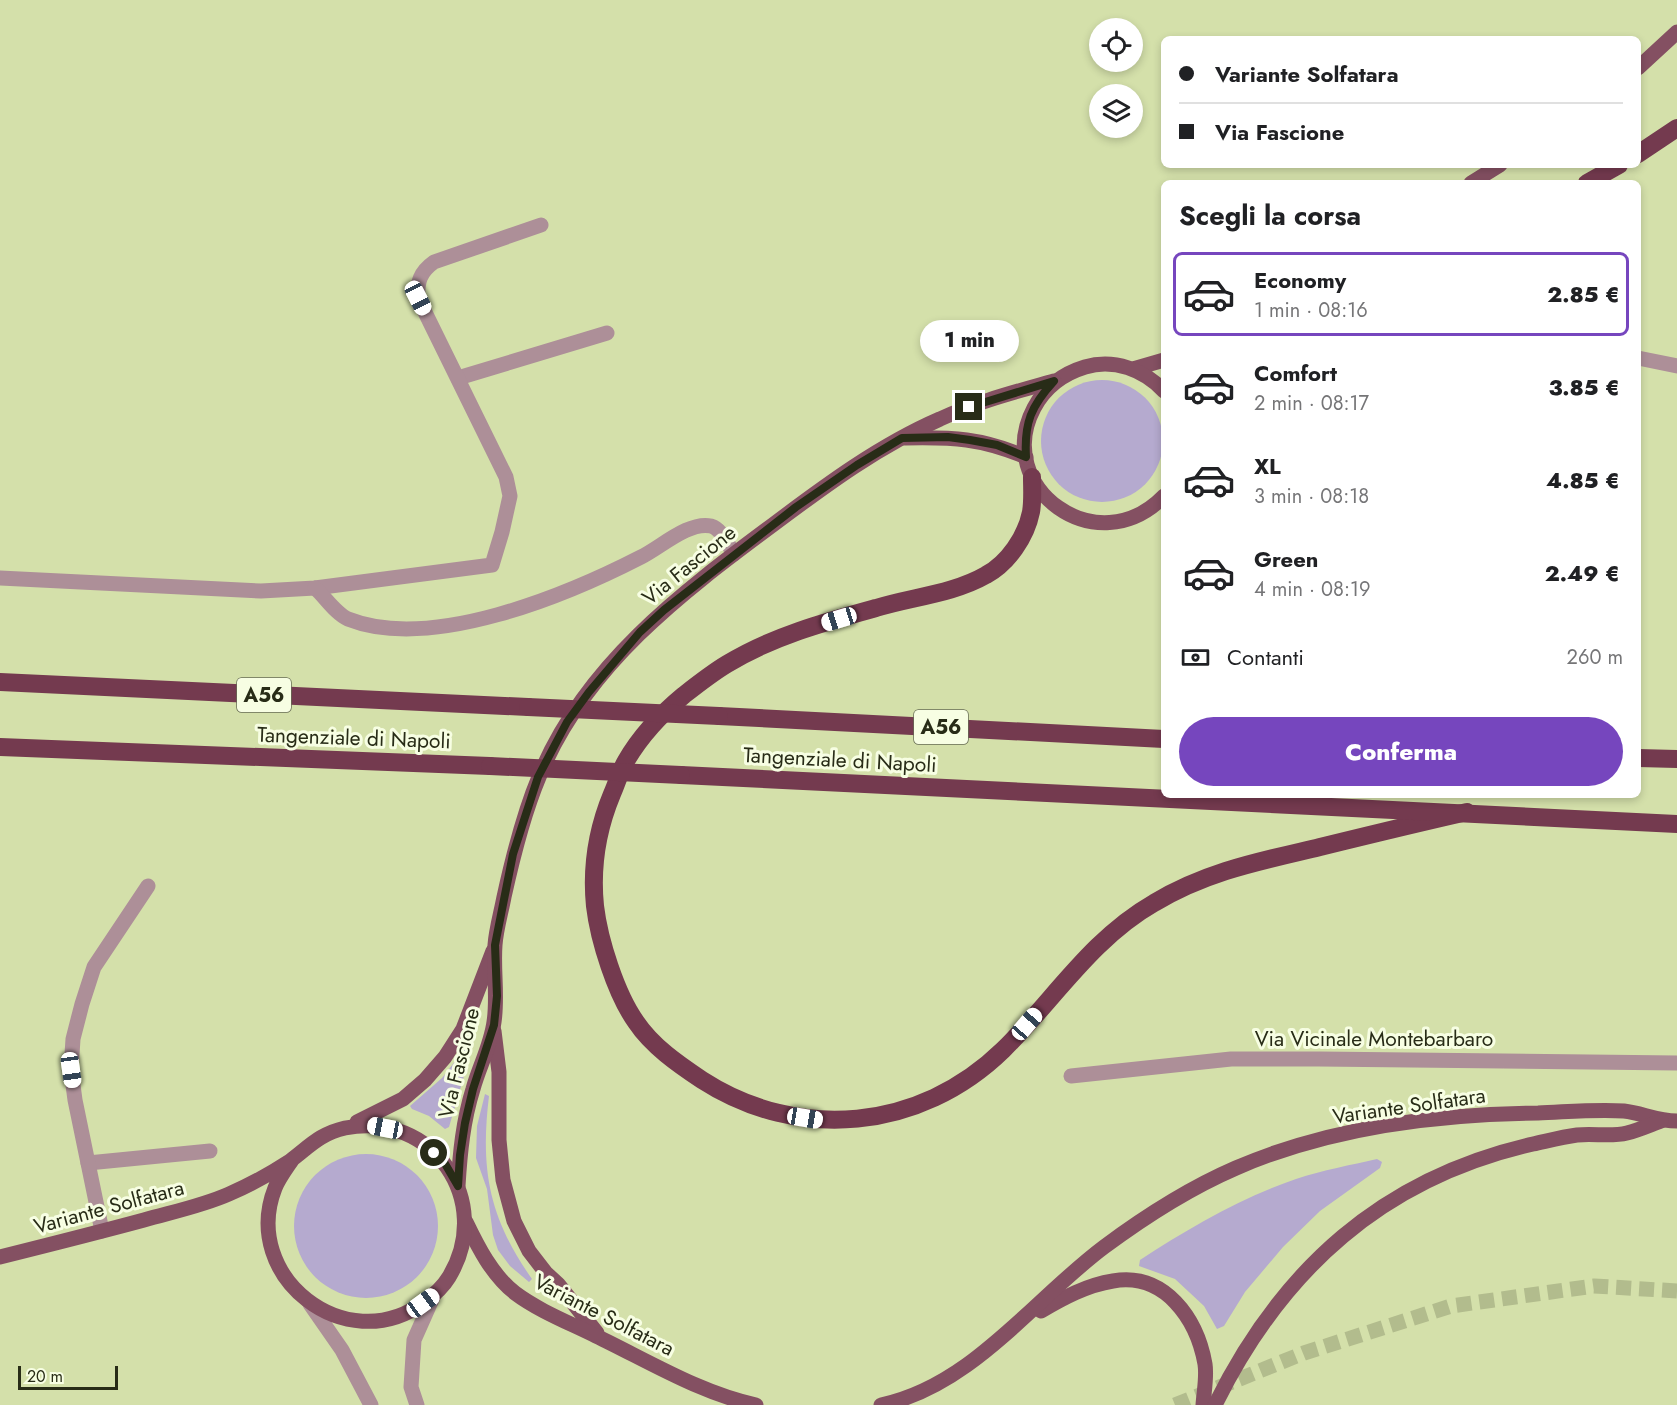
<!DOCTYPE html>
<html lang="it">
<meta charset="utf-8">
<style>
:root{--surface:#fff;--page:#f2f2f2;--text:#202124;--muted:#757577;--line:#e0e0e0;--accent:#7646be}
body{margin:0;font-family:Jost,sans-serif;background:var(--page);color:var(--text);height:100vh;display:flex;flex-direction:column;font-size:22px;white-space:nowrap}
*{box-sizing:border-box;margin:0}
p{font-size:20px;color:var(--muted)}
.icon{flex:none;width:33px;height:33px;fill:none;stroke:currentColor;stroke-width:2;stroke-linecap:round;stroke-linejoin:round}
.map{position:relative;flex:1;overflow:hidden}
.panel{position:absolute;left:1161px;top:180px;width:480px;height:618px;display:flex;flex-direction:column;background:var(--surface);border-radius:9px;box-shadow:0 3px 9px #0003}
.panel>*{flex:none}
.top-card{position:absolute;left:1161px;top:36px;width:480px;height:132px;border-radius:9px;box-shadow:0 3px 9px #0003;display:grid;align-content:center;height:132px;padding:0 18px;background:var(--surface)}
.fabs{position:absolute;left:1089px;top:18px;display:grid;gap:12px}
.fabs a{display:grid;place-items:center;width:54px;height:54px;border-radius:50%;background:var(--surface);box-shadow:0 3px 9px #0003;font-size:30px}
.scale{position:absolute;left:18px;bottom:15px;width:100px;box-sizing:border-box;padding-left:6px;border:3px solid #282c17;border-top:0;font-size:16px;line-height:21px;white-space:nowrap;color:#282c17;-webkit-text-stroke:4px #f7fee3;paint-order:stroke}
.end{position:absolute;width:27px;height:27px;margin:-14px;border:8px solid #282c17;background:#fff;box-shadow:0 0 0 3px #fff}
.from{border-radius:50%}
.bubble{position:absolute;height:42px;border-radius:21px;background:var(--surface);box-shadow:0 3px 9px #0003;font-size:20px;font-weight:800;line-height:42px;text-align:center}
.car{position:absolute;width:18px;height:36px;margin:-18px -9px;border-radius:8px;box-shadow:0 0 4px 2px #0007;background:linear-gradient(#fff 24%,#345 0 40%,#fff 0 76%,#345 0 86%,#fff 0)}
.top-card b{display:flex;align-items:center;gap:21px;height:57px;font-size:22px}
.top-card b+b{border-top:2px solid var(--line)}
.top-card i{width:15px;height:15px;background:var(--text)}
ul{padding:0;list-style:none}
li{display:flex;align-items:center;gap:18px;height:84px;margin:0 12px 9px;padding:0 6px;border:3px solid transparent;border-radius:9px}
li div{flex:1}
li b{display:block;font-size:22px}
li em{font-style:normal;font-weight:800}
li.active{border-color:var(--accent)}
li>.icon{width:54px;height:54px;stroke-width:1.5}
h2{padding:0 18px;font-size:27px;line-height:72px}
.pay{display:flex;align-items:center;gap:15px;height:66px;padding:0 18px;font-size:22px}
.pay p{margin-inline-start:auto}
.cta{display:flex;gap:12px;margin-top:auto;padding:12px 18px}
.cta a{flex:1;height:69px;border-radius:36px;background:var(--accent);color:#fff;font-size:24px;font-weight:800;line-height:69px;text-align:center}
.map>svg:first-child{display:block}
.green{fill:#b5aacf}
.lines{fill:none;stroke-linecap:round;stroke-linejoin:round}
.minor-tunnel{stroke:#b2bc8d;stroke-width:15;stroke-dasharray:15 8;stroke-linecap:butt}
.minor{stroke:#ad8f98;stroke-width:15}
.major{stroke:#845062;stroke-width:15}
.highway{stroke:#743a4f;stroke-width:18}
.highway-bridge{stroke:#743a4f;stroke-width:18}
.route{stroke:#282c17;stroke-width:8}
.labels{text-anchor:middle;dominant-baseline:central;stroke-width:6;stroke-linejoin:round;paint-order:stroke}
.shield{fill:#f7fee3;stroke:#666b54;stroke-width:1.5}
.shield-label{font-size:20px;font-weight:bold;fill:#282c17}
.street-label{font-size:21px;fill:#282c17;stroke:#f7fee3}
</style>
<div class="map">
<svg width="1677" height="1405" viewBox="0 0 1677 1405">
<rect width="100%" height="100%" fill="#d4e0aa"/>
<g class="green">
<circle cx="1102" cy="441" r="61"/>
<polygon points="471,1041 473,1045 449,1127 445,1129 429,1116 412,1109 410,1106 442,1078"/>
<path d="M485 1094 489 1096C480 1170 489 1218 532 1279L529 1282 510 1266 498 1250 493 1235 487 1189 476 1158 477 1126Z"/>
<circle cx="366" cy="1226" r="72"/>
<path d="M1377 1159 1382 1162 1380 1168 1320 1211 1283 1247 1245 1292 1224 1326 1217 1329 1204 1306 1175 1279 1139 1266 1140 1260C1189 1228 1241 1198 1296 1179 1323 1170 1351 1165 1377 1159Z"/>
</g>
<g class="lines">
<polyline class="minor-tunnel" points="1175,1405 1304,1353 1451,1306 1594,1286 1677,1291"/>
<g class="minor">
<polyline points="1638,358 1677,366"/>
<polyline points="458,378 607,333"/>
<path d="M0 578 261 591 315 588 492 565 502 532 510 496 506 477 418 298C417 282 420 272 434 262L541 225"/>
<path d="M315 588C325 597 336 614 348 619 431 652 567 595 641 557 661 547 689 521 711 526 722 529 728 545 734 554"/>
<polyline points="1071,1076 1231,1059 1319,1059 1677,1063"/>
<polyline points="88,1163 210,1151"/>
<polyline points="102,1231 75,1100 71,1070 73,1039 82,1004 94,967 148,886"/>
<polyline points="310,1304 342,1350 371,1405"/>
<polyline points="417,1405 411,1387 414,1340 434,1295"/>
</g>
<g class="major">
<polyline points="1638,68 1677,32"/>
<polyline points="1471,183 1500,165"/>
<polyline points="1133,369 1164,360"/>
<path d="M1164 391C1144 370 1114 358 1085 367 1062 374 1045 387 1034 408 992 487 1097 565 1164 496"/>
<path d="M905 438C953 437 981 438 1026 457"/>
<polyline points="494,1031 499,1072 499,1140 503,1180 514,1221 529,1251 546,1273 558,1284 597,1333"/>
<polyline points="357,1122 403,1099 425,1080 445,1057 463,1029 493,951"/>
<path d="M458 1186C460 1153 463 1121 473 1089 479 1067 491 1045 494 1022 498 996 493 971 495 945 496 930 501 913 504 897 513 856 523 815 539 777 584 666 681 593 774 524 826 485 880 445 940 419 976 402 1015 392 1054 381"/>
<path d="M466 1222C478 1247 492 1275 515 1293 539 1311 570 1323 596 1336 648 1361 700 1393 756 1405"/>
<path d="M0 1257C48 1245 96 1233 144 1220 172 1212 202 1206 229 1194 250 1185 270 1174 290 1161 309 1147 319 1134 345 1128 432 1110 495 1201 449 1277 443 1287 433 1296 423 1303 346 1359 240 1277 275 1188 279 1178 286 1169 292 1160"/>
<path d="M1041 1311C1063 1298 1087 1285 1113 1281 1165 1272 1197 1319 1205 1364 1207 1377 1204 1391 1203 1405"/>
<path d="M881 1405C972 1386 1033 1300 1104 1247 1143 1218 1192 1187 1236 1168 1330 1127 1436 1114 1538 1113 1566 1112 1596 1109 1624 1111 1642 1113 1657 1121 1677 1121"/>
<path d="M1215 1405C1282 1269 1383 1178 1533 1144 1547 1141 1562 1137 1577 1135 1593 1133 1611 1137 1627 1133 1639 1130 1650 1125 1661 1121"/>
</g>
<g class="highway">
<polyline points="1638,154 1677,128"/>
<polyline points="1587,183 1619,165"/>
<path d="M1032 477C1032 488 1033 501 1031 512 1026 537 1008 563 986 575 953 594 911 597 876 608 825 622 773 636 727 664 712 673 698 684 684 695 661 714 641 735 626 761 620 771 617 783 612 794 597 830 591 866 595 906 599 940 616 994 636 1022 652 1046 678 1064 702 1080 798 1142 920 1131 1003 1050 1053 1001 1091 939 1154 903 1207 871 1261 861 1320 847 1369 835 1418 823 1467 812"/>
<polyline points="0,682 528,707"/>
<polyline points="719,716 1164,739"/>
<polyline points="0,747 490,766"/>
<polyline points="1638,758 1677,759"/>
<polyline points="681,775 1677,824"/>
</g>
<g class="highway-bridge">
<polyline points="528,707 719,716"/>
<polyline points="490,766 681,775"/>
</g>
</g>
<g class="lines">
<path class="route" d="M434 1153 444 1162 458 1186 460 1155 465 1123 473 1089 494 1025 497 996 495 945 513 854 538 777 567 722 589 692 640 632 664 610 796 507 857 465 902 438 948 437 970 440 997 445 1026 457C1024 423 1031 406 1054 381L969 407"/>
</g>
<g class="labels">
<g class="shield">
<rect x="237" y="678" width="54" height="34" rx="4.5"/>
<rect x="914" y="710" width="54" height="34" rx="4.5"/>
</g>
<g class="shield-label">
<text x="264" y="695">A56</text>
<text x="941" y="727">A56</text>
</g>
<g class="street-label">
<text transform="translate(689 565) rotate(-39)">Via Fascione</text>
<text transform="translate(354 738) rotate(2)">Tangenziale di Napoli</text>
<text transform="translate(840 760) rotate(3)">Tangenziale di Napoli</text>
<text x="1374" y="1039">Via Vicinale Montebarbaro</text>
<text transform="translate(459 1063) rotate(-76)">Via Fascione</text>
<text transform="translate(1409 1106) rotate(-8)">Variante Solfatara</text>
<text transform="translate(109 1207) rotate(-15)">Variante Solfatara</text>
<text transform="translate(604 1315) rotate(27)">Variante Solfatara</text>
</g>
</g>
</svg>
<div class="fabs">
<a><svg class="icon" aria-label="locate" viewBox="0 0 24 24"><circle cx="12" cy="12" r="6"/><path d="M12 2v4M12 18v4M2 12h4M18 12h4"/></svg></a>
<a><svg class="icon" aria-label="layers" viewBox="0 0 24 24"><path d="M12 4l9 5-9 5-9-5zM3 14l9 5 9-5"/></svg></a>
</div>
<div class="scale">20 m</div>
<i class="end from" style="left:434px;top:1153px"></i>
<i class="end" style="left:969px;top:407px"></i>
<div class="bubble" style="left:920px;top:320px;width:99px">1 min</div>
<i class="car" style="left:418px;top:298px;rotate:153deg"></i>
<i class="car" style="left:839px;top:619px;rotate:253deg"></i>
<i class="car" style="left:1027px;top:1024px;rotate:41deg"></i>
<i class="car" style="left:71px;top:1070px;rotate:172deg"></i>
<i class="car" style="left:805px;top:1118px;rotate:99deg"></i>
<i class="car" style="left:385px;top:1128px;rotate:281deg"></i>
<i class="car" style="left:423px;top:1303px;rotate:54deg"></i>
<div class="top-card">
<b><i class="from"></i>Variante Solfatara</b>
<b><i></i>Via Fascione</b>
</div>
<section class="panel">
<h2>Scegli la corsa</h2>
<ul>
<li class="active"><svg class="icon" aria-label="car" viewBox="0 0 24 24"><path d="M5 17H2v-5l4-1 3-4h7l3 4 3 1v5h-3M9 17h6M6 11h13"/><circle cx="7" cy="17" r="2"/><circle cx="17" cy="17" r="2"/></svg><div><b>Economy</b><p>1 min · 08:16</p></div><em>2.85 €</em></li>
<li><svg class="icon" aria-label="car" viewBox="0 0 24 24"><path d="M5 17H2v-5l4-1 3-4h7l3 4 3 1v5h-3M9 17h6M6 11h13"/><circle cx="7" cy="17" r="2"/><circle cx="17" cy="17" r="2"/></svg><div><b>Comfort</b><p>2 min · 08:17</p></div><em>3.85 €</em></li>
<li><svg class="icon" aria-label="car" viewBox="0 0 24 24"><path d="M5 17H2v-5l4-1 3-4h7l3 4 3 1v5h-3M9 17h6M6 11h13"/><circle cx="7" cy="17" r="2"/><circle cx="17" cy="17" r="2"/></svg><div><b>XL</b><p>3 min · 08:18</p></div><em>4.85 €</em></li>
<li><svg class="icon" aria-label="car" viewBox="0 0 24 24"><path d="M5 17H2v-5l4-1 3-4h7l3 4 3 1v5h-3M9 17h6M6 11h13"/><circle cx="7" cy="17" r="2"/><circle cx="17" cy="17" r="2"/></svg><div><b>Green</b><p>4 min · 08:19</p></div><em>2.49 €</em></li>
</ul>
<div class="pay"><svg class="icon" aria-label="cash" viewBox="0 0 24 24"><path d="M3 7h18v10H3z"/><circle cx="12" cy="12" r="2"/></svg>Contanti<p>260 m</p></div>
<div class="cta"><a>Conferma</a></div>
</section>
</div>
